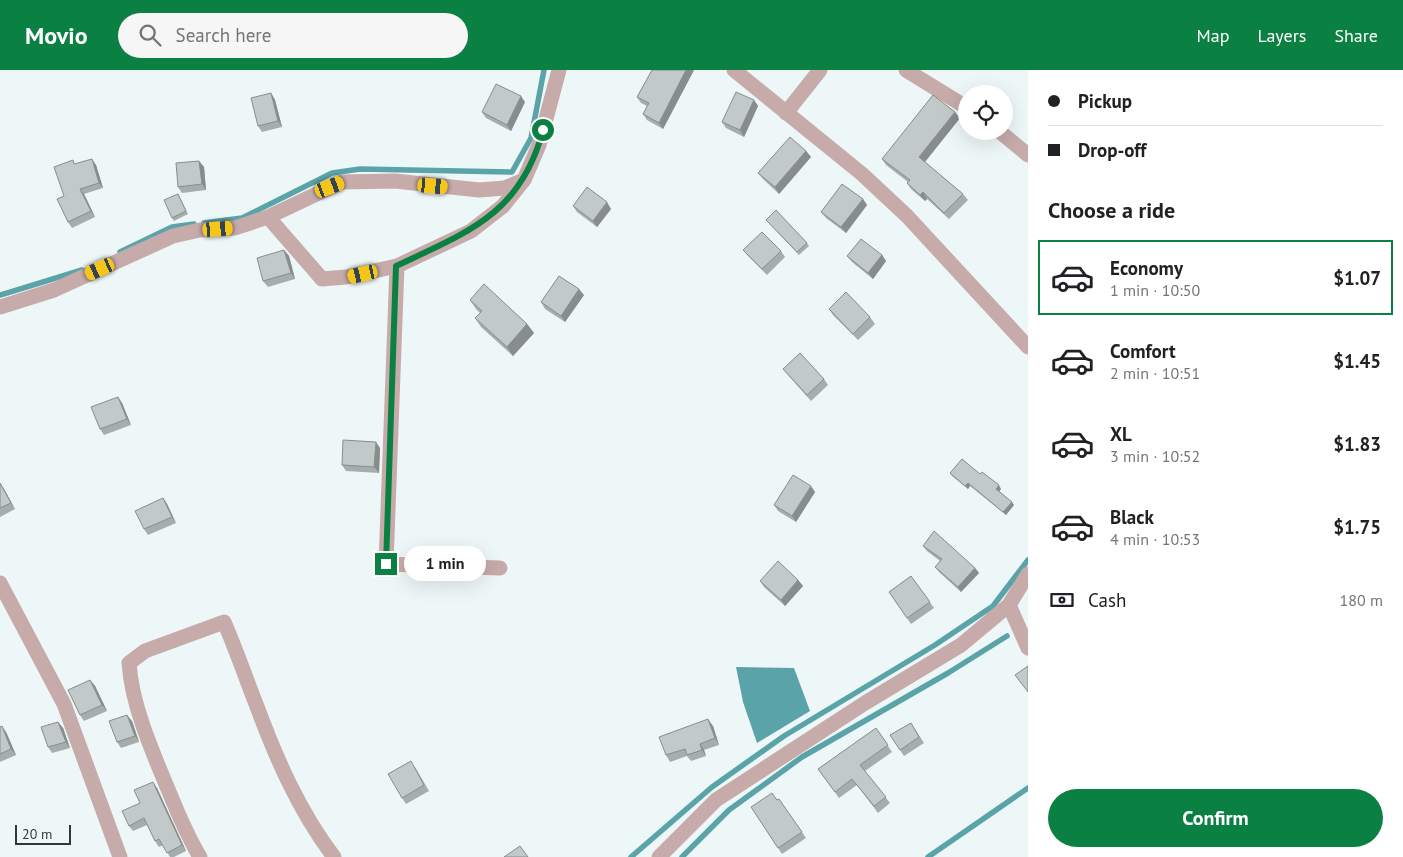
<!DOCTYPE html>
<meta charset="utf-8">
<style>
:root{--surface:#fff;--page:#f6f6f6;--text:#202124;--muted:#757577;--line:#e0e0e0;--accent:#0b8043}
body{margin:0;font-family:"PT Sans",sans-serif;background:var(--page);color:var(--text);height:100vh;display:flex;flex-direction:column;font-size:19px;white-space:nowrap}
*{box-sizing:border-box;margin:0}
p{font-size:16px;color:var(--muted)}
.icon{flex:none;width:28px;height:28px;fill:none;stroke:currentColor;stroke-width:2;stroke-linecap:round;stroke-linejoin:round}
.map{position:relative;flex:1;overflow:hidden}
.sheet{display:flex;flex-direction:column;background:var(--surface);width:375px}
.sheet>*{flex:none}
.banner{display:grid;align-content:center;height:110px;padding:0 20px;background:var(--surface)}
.tools{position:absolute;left:958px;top:15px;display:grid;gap:10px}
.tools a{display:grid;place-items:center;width:55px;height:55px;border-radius:50%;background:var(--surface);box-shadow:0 5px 20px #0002;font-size:25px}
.scale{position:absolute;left:15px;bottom:12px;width:56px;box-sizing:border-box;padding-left:5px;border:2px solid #343738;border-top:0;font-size:14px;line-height:18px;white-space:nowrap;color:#343738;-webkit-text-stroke:4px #eef7f7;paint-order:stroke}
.end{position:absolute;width:22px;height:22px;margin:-11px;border:6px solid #0b8043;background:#fff;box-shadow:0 0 0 2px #fff}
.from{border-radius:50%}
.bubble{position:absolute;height:35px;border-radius:18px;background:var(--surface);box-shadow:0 5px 20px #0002;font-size:16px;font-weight:700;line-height:35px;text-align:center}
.car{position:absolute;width:15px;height:30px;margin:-15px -8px;border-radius:6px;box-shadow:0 0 4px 1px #0007;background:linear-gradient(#f5c518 24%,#345 0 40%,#f5c518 0 76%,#345 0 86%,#f5c518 0)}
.banner b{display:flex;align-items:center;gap:18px;height:48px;font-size:19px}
.banner b+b{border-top:1px solid var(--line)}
.banner i{width:12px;height:12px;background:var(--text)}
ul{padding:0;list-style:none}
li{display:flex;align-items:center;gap:15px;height:75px;margin:0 10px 8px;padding:0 10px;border:2px solid transparent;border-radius:0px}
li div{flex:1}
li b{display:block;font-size:19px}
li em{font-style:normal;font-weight:700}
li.active{border-color:var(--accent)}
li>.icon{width:45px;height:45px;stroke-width:1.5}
h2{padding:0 20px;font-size:22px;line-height:60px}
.pay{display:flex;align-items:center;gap:12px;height:55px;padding:0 20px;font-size:19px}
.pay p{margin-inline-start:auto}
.primary-button{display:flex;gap:10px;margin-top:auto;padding:10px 20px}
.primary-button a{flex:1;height:58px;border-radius:30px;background:var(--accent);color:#fff;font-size:20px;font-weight:700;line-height:58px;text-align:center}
header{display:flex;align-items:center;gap:30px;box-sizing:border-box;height:70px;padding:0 25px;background:var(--accent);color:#fff}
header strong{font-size:24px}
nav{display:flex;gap:28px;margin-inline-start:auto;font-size:18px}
.search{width:350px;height:45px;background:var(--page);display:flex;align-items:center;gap:12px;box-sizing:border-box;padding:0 18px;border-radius:28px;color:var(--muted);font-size:19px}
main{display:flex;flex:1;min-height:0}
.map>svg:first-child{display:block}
.water{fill:#5aa4a9}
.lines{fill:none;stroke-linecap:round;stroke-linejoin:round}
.stream{stroke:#5aa4a9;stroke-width:5.5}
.minor{stroke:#c7abab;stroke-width:15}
.wall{fill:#a6adad}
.shaded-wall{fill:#878d8d}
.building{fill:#c1c9c9;stroke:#878d8d}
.route{stroke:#0b8043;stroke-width:6}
</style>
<header>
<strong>Movio</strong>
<div class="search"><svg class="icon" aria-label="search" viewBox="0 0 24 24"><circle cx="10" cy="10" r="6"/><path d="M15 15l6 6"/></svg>Search here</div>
<nav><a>Map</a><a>Layers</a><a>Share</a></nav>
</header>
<main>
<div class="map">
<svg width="1028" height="787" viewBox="0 0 1028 787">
<rect width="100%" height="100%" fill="#eef7f7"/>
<polygon class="water" points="736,597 794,598 810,641 757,673 743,632"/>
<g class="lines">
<g class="stream">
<polyline points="204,153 242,148 332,103 360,99 512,102 531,68 544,0"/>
<polyline points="120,182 172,157 194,154"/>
<polyline points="0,225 82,200"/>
<polyline points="631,787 712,717 784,666 935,575 993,536 1028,490"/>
<polyline points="682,787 729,740 802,687 948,603 1007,566"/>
<polyline points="928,787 1028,718"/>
</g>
<g class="minor">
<polyline points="734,0 862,104 907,146 1028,277"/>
<polyline points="906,0 966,37"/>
<polyline points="786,43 820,0"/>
<polyline points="999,61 1028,85"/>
<polyline points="268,147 322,209 346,207 397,196 471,161 503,136 523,111"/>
<polyline points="397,196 386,494 500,498"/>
<polyline points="0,237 54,220 173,166 200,160 235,158 268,147 342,112 395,111 479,120 505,118 524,110 539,75 559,0"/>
<polyline points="0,513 64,634 120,787"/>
<polyline points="1009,535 1028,578"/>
<path d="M200 787C188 767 179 746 170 724 153 683 132 637 129 593L145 581 224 552C236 579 245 606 256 634 276 688 299 741 334 787"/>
<polyline points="659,787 716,730 865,633 961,575 1009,535 1028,504"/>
</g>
</g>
<g class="wall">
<polygon points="652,0 694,0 663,59 647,50 643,44 647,36 641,33 637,27"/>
<polygon points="271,23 275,30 282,57 262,62 258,56"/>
<polygon points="754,30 758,36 744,67 726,58 722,52"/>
<polygon points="525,32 511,61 486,48 482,42"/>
<polygon points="960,48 925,92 963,124 968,130 949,149 927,129 925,131 911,119 907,113 908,112 886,95 882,89"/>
<polygon points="806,81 811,87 779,124 763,109 758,103"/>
<polygon points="199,91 204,97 206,120 182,123 178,117"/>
<polygon points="75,93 96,95 103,118 84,124 95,147 72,158 68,152 64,126"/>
<polygon points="178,124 188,144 174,151 172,148"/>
<polygon points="863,129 867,135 846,163 826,148 821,142"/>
<polygon points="573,136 611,139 597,157 577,142"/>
<polygon points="766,150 807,173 809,176 799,185"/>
<polygon points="284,180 289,186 295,209 268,217 263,211"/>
<polygon points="743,180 781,181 785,187 767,205 748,186"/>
<polygon points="882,185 886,191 873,209 852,192 847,186"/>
<polygon points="584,225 565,252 545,239 541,232"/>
<polygon points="470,230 527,254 534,263 513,286 481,257 475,248 480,243 476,239"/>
<polygon points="829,239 870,247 875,254 858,270 833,245"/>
<polygon points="783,299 824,309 828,315 811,331 788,305"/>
<polygon points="118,327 122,333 131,355 104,365 100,359"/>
<polygon points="380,378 379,403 346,401 342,395"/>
<polygon points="950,403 980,404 1001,419 999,421 1014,435 1006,445 970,416 968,419 952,406"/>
<polygon points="0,413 4,419 15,439 0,447"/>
<polygon points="815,422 796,452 778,441 774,435"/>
<polygon points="163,428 167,434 176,453 148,465 144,459"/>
<polygon points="923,476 975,498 979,503 961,522 939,502 935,497 940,491 927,481"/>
<polygon points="911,506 934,538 911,554 889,522"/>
<polygon points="798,510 803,516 785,536 764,517 760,511"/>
<polygon points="90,610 95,616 107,641 84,651 80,645"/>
<polygon points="132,651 139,672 121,678 117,672"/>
<polygon points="58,652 63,658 70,678 52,683 48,677"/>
<polygon points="911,653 924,673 904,686 890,665"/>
<polygon points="713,656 719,675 704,680 706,686 691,691 687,686 670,692 666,685"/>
<polygon points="0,657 6,662 16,685 0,692"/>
<polygon points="876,658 892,682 865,701 890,733 878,743 857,715 839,728 818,699"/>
<polygon points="415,697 429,721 406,734 402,728"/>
<polygon points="157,718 186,781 174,787 170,787 163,775 159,777 155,771 147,755 133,761 129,756 140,733"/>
<polygon points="779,729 806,768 782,784 751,737 777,730"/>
</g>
<g class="shaded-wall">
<polygon points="686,0 694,0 663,59 659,53"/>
<polygon points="271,23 275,30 282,57 278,51"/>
<polygon points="521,26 525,32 511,61 507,55"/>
<polygon points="754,30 758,36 744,67 740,60"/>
<polygon points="955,42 960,48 924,93 919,87"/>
<polygon points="806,81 811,87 779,124 775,117"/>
<polygon points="92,89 96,95 103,118 99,113"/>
<polygon points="199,91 204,97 206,120 202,114"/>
<polygon points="80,119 84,124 95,147 91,141"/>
<polygon points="923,122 927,129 925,131 920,125"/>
<polygon points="863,129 867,135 846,163 841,157"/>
<polygon points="607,132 611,139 597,157 593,151"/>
<polygon points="284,180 289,186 295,209 291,203"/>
<polygon points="882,185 886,191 873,209 868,203"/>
<polygon points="579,219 584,225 565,252 561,246"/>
<polygon points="527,254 534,263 513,286 507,277"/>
<polygon points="118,327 122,333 131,355 127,349"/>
<polygon points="376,372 380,378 379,403 374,397"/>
<polygon points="0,413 4,419 15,439 11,433"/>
<polygon points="968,413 970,416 968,419 965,416"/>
<polygon points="999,415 1001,419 999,422 996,419"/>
<polygon points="811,416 815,422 796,452 792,446"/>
<polygon points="163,428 167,434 176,453 172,447"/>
<polygon points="1012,432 1014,435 1006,445 1003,442"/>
<polygon points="975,498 979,503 961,522 958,517"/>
<polygon points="798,510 803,516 785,536 781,530"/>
<polygon points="90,610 95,616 107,641 102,635"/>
<polygon points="127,645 132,651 139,672 135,666"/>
<polygon points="708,649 713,656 719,675 715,668"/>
<polygon points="58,652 63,658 70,678 66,672"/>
<polygon points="2,656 6,662 16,685 11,679"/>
<polygon points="700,674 704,680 706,686 702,680"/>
<polygon points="153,712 157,718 186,781 182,775"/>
</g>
<g class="building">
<polygon points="652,0 686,0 659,53 643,44 649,33 637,27"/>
<polygon points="496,14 521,26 507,55 482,42"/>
<polygon points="736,22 754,30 740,60 722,52"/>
<polygon points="271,23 278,51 258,56 251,28"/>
<polygon points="933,25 955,42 919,87 963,124 944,143 923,122 920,125 907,113 910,110 882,89"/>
<polygon points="790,67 806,81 775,117 758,103"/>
<polygon points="92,89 99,113 80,119 91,141 68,152 57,129 64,126 54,97 73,90 74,94"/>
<polygon points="199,91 202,114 178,117 176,93"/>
<polygon points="842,114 863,129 841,157 821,142"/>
<polygon points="587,117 607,132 593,151 573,136"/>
<polygon points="178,124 186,141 172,148 164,130"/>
<polygon points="776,140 807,173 797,182 766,150"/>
<polygon points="762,162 781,181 762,199 743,180"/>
<polygon points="861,169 882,185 868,203 847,186"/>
<polygon points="284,180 291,203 263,211 257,188"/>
<polygon points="559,206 579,219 561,246 541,232"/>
<polygon points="484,214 527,254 507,277 475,248 482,241 470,230"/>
<polygon points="846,222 870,247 853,264 829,239"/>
<polygon points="800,283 824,309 807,325 783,299"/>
<polygon points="118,327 127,349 100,359 91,337"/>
<polygon points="343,370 376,372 374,397 342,395"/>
<polygon points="962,389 980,404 982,402 999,415 996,419 1012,432 1003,442 968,413 965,416 950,403"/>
<polygon points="793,405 811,416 792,446 774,435"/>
<polygon points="0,413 11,433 0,438"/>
<polygon points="163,428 172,447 144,459 135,441"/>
<polygon points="934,461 975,498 958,517 935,497 942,489 923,476"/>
<polygon points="778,491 798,510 781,530 760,511"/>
<polygon points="911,506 930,532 907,548 889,522"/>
<polygon points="1028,596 1028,622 1015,605"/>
<polygon points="90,610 102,635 80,645 68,620"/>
<polygon points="127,645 135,666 117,672 109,651"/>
<polygon points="708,649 715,668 700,674 702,680 687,685 685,679 666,685 659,667"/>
<polygon points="58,652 66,672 48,677 41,657"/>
<polygon points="911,653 919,667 900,680 890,665"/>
<polygon points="2,656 11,679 0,684 0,657"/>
<polygon points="876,658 888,675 860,695 886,727 874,736 852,709 835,722 818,699"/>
<polygon points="411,691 424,715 402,728 388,704"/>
<polygon points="153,712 182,775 167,783 159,769 155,771 144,748 129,756 122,741 140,733 134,720"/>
<polygon points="772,723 777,730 779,729 802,762 778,778 751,737"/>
<polygon points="520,776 528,787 504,787"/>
</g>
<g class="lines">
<path class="route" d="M386 494 396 196C468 162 521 144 543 60"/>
</g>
</svg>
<div class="tools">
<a><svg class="icon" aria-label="locate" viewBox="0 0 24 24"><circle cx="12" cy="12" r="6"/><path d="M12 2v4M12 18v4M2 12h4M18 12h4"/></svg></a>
</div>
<div class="scale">20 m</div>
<i class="end from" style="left:543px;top:60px"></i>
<i class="end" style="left:386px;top:494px"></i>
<div class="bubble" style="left:404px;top:476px;width:82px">1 min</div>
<i class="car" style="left:433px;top:116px;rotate:95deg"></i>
<i class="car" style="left:330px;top:117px;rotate:69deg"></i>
<i class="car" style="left:218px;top:159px;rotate:86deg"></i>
<i class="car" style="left:100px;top:199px;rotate:246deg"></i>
<i class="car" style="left:363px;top:204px;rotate:257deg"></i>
</div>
<section class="sheet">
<div class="banner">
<b><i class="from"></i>Pickup</b>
<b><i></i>Drop-off</b>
</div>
<h2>Choose a ride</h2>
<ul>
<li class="active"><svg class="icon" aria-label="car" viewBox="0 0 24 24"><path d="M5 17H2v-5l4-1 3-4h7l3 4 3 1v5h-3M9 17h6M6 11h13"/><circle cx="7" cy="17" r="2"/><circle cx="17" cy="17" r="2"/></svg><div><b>Economy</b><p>1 min · 10:50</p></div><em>$1.07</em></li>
<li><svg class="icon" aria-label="car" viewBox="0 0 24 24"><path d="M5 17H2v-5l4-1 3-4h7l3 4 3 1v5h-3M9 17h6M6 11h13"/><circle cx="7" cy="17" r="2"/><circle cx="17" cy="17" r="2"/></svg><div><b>Comfort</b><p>2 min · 10:51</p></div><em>$1.45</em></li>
<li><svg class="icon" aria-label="car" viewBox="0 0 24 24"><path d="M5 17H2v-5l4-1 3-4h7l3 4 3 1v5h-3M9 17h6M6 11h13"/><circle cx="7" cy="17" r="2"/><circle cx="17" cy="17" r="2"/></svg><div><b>XL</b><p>3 min · 10:52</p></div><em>$1.83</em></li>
<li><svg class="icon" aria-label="car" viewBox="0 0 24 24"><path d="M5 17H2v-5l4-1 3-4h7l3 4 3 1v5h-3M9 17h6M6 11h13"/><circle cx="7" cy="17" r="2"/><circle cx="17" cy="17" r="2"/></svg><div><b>Black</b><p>4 min · 10:53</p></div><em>$1.75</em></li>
</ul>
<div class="pay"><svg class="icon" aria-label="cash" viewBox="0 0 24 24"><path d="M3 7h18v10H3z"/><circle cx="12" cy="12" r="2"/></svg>Cash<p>180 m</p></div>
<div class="primary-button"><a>Confirm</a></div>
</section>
</main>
